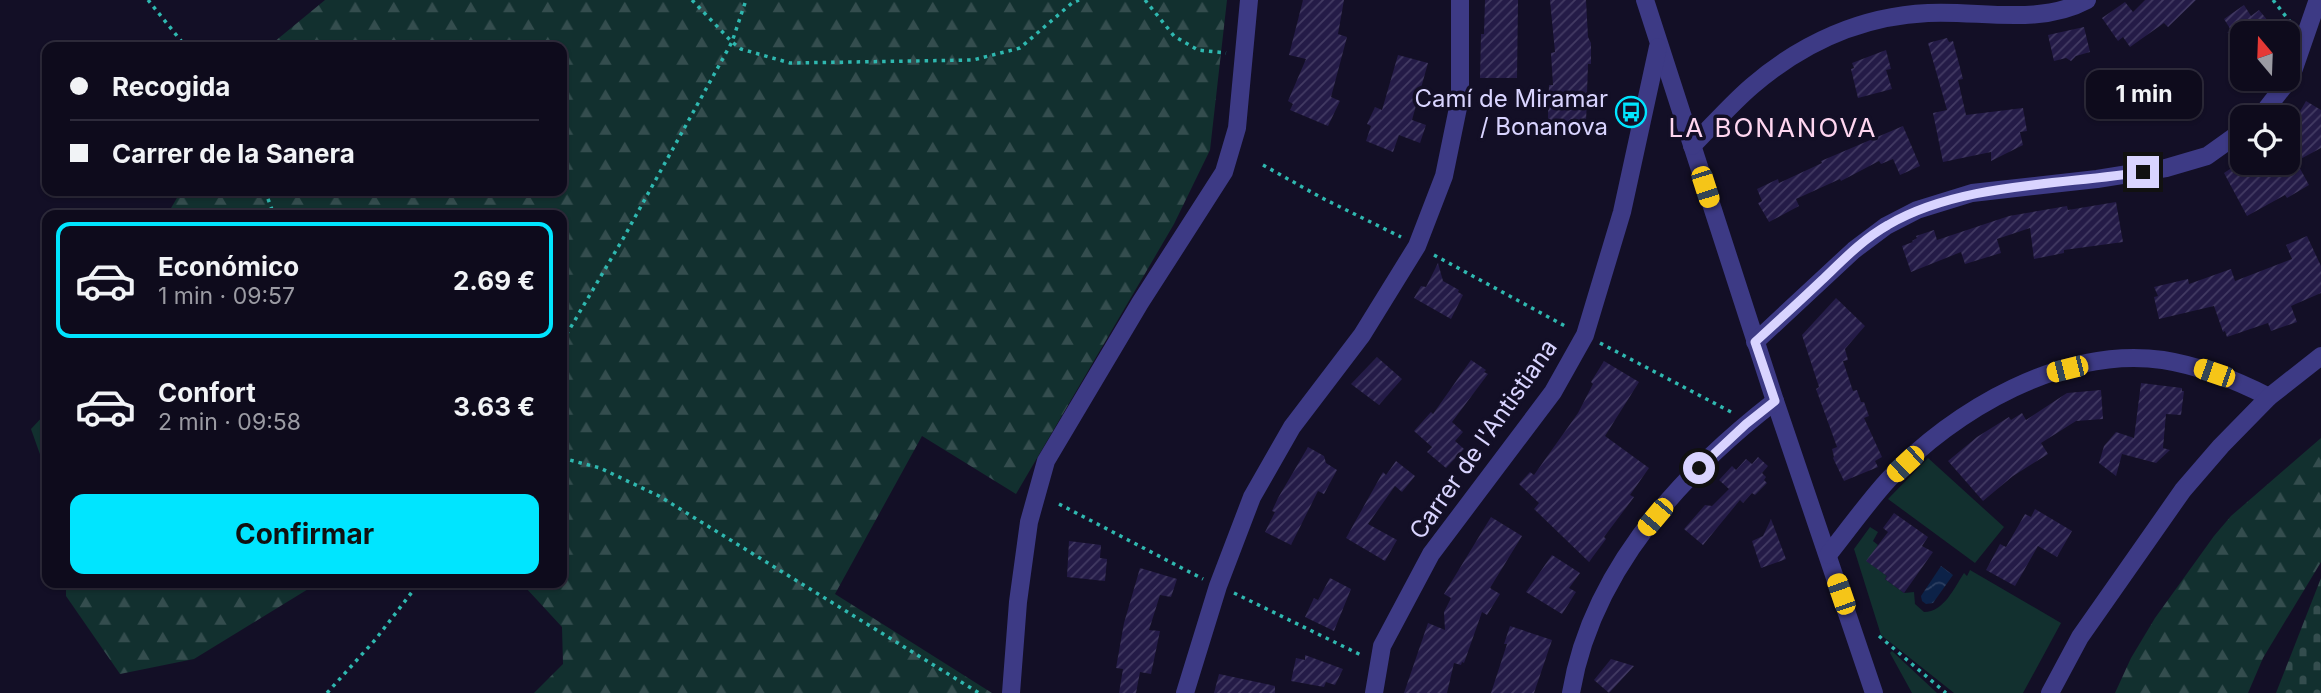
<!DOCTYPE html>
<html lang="es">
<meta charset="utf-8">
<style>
:root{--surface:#0e0b1c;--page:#171425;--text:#f1f3f6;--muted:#9b9ba3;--line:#2e2b3b;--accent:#00e5ff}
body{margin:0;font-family:Inter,sans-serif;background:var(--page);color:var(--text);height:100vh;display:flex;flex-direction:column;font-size:26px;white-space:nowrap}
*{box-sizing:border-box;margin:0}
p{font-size:23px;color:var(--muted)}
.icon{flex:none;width:38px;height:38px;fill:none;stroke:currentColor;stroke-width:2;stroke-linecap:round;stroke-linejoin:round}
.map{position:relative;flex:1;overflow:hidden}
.side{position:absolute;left:42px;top:210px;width:525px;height:378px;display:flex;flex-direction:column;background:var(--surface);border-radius:14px;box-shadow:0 2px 5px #0004,0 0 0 2px var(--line)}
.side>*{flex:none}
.guide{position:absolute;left:42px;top:42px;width:525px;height:154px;border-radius:14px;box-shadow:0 2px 5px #0004,0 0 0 2px var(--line);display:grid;align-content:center;height:154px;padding:0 28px;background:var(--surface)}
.needle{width:46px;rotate:341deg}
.tools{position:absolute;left:2230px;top:21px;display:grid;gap:14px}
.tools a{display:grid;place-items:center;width:70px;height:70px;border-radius:14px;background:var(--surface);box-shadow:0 2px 5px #0004,0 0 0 2px var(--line);font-size:35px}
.end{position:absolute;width:32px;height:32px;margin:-16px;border:9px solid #d9d4ff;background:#111;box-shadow:0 0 0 4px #111}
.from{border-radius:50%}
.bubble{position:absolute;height:49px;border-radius:14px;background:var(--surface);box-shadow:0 2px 5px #0004,0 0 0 2px var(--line);font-size:23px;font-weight:700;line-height:49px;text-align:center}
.car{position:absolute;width:21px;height:42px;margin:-21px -10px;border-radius:9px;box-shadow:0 0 5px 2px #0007;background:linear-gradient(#f5c518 24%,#345 0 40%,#f5c518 0 76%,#345 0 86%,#f5c518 0)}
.guide b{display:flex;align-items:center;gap:24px;height:66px;font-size:26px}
.guide b+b{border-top:2px solid var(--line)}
.guide i{width:18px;height:18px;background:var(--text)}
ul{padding:12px 0 0;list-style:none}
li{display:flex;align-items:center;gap:21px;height:116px;margin:0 14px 10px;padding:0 14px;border:4px solid transparent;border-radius:14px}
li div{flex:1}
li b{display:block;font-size:26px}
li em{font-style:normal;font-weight:700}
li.active{border-color:var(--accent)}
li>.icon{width:63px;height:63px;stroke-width:1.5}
.action{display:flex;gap:14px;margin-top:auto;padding:14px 28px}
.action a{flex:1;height:80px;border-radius:14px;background:var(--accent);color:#111;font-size:28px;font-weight:700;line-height:80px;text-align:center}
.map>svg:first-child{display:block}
.grass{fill:#12302f}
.forest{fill:url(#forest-firs)}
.cemetery{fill:url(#cemetery-stones)}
.water{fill:url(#water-waves)}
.building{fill:url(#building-hatch)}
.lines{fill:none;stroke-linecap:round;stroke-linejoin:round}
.path{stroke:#2fb8b0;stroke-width:3.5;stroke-dasharray:3.5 5;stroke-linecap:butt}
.minor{stroke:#3d3a85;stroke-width:18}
.route{stroke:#d9d4ff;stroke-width:9}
.labels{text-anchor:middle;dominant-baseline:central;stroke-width:7;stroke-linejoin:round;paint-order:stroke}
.poi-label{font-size:24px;fill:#d9d4ff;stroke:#130f26;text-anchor:end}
.street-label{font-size:24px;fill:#d9d4ff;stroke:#130f26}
.neighbourhood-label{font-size:26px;letter-spacing:2px;fill:#ffd6f0;stroke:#130f26}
</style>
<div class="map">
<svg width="2321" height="693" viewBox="0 0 2321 693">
<defs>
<pattern id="forest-firs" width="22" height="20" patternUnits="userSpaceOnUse" patternTransform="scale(1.75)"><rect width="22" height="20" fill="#12302f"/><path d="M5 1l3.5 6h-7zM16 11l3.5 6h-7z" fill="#344d4e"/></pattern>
<pattern id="cemetery-stones" width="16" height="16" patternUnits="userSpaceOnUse" patternTransform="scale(1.75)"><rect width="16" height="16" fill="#12302f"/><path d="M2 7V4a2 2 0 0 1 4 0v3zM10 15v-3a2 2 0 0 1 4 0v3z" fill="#344d4e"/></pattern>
<pattern id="water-waves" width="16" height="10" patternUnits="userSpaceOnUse" patternTransform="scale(1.75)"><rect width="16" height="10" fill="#0c2248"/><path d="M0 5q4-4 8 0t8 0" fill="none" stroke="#2f4163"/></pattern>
<pattern id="building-hatch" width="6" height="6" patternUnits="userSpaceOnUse" patternTransform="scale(1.75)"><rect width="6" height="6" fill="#241b47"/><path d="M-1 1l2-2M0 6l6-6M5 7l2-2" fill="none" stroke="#433b63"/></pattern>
</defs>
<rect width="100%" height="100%" fill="#130f26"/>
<g class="grass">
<polygon points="1928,458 2004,527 1975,563 1888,499"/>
<path d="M1870 527 1878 532 1873 541 1878 545 1867 561 1887 576 1885 579 1904 593 1914 592 1915 604 1924 612C1944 612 1954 588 1964 573L1967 576 1970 570 2061 623 2023 693H1954L1881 635 1854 549Z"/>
<polygon points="1892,651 1937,693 1912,693 1890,653"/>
</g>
<g class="forest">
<polygon points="325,0 1227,0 1210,150 1174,224 1016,494 922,436 835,594 992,693 534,693 563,664 562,627 526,588 514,583 562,583 562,215 167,215 181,191 562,191 562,47 268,47"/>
<polygon points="47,412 47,474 31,429"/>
<polygon points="2321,438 2321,562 2263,658 2248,693 2115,693 2131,658 2155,618 2214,536 2231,516"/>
<polygon points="66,583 318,583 194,659 120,674 66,596"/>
</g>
<polygon class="cemetery" points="2321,578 2321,693 2276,693"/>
<polygon class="water" points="1941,566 1953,575 1933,603 1926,604 1922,601 1921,596"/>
<g class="building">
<polygon points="1303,0 1344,0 1338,34 1347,37 1331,97 1340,101 1328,126 1290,110 1293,104 1288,101 1306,59 1289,55"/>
<polygon points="1485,0 1518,0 1517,78 1480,78 1481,34 1484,34"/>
<polygon points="1550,0 1586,0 1588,37 1591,43 1591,64 1588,64 1586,123 1549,122 1548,118 1549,85 1553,85 1551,53 1555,52"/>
<polygon points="2145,0 2196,0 2168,27 2164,23 2130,47 2123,37 2118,41 2102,18 2125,2 2133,12"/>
<polygon points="2244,5 2251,16 2259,10 2278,33 2227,33 2231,30 2224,19"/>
<polygon points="2084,27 2090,52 2076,56 2071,61 2066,58 2054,61 2048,35"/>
<polygon points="1947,38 1949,42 1953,41 1963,79 1958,80 1966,115 2023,108 2027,131 2020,132 2023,145 1991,161 1991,152 1943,162 1933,113 1947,110 1928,43"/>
<polygon points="1886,50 1891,69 1886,70 1892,89 1858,98 1851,69 1854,68 1852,63"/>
<polygon points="1398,55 1428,63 1412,120 1426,125 1420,143 1399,135 1393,152 1366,141 1371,126 1367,124 1375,107 1382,110"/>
<polygon points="2306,101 2321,110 2321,148 2293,163 2297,163 2309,185 2287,198 2285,195 2247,216 2224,173 2233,167 2231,163 2287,163 2287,134"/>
<polygon points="1903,126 1920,166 1900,175 1893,159 1881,164 1879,161 1841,181 1840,179 1796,199 1799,206 1769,222 1758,203 1762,201 1757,189 1778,179 1779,183 1822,163 1821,161"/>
<polygon points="2116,202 2123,242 2064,250 2064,253 2034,259 2030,228 1997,239 2001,253 1965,264 1961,252 1911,272 1902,246 1913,242 1912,241 1917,238 1916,236 1934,230 1937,240 2009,216 2067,206 2068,210"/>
<polygon points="2307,236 2321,266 2321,293 2291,306 2297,322 2271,331 2268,323 2227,337 2225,331 2223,332 2214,306 2159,319 2154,297 2158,296 2154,287 2188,279 2189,284 2231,269 2235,281 2292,259 2286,245"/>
<polygon points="1438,263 1443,281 1459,290 1458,292 1463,295 1451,319 1414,298 1421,286 1426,287"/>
<polygon points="1836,298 1865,326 1845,349 1848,360 1843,361 1853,391 1857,390 1861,402 1864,402 1869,416 1864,418 1882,457 1875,461 1878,467 1844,481 1833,458 1834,457 1832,449 1837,447 1816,389 1819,387 1802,335"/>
<polygon points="1377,357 1402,379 1379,405 1351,384"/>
<polygon points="1471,360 1486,370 1484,372 1488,374 1452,422 1463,432 1455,441 1464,449 1446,468 1427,452 1432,447 1414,431 1431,412 1433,414"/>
<polygon points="1604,361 1639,382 1605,436 1649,468 1630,495 1634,497 1604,537 1606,539 1589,562 1534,509 1539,503 1519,484 1530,472 1534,475 1578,413 1593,384 1591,382"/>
<polygon points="2141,383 2182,388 2182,391 2184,391 2181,415 2166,414 2163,448 2170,450 2156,463 2122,454 2116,476 2099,463 2104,446 2116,432 2134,438"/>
<polygon points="2101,390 2103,419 2076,421 2041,443 2048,454 2013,476 1983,501 1948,461 1977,437 2009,417 2011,420 2022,413 2026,420 2067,393"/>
<polygon points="1308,447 1324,456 1326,463 1337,470 1324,494 1318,491 1291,545 1265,532 1275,512 1272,511 1278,498"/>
<polygon points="1758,457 1768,466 1762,473 1766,477 1764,480 1767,483 1755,495 1752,493 1743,503 1740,500 1703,545 1684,529 1705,505 1712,506 1729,489 1719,480 1732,466 1736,470 1746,459 1752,464"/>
<polygon points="1396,461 1415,476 1402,492 1395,486 1368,524 1397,540 1385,561 1346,538 1383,472 1386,475"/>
<polygon points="2035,509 2072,531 2057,557 2038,546 2015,586 1986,570 2000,544 2006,547 2025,514 2031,517"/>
<polygon points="1894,513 1928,537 1922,546 1933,552 1904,593 1885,579 1887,576 1866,561 1888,532 1883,528"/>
<polygon points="1491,517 1522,536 1490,588 1500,594 1487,615 1482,612 1464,663 1462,662 1461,665 1454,663 1447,693 1404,693 1428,623 1445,630 1444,612 1451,598 1444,594"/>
<polygon points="1771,519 1786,559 1761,568 1752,541 1763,536"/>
<polygon points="1069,541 1101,545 1100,558 1107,559 1105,581 1067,577"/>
<polygon points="1552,555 1580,573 1569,588 1576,592 1562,614 1526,592"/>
<polygon points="1140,568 1177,579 1171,597 1160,595 1149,630 1160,631 1151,674 1140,672 1136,693 1119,693 1123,669 1116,668 1124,623"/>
<polygon points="1330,578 1351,589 1334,631 1305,617 1314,598 1318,600"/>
<polygon points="1510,626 1552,640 1534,693 1491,693 1507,644 1504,644"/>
<polygon points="1305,655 1343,669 1335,685 1326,682 1324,687 1291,681 1296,658 1305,660"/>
<polygon points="1611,659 1634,666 1609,693 1594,680"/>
<polygon points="1219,674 1275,686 1275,693 1214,693"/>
</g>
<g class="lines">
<g class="path">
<polyline points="148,0 186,47"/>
<polyline points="692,0 732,42 741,49 790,63 973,60 1020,48 1072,3 1079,0"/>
<polyline points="1145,0 1174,36 1198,50 1226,53"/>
<polyline points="2273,0 2291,23"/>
<polyline points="1263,165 1322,198 1401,237"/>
<polyline points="265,191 274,215"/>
<polyline points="1434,255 1565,326"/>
<polyline points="562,342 624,237 732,42 746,0"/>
<polyline points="1600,343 1733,413"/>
<polyline points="562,458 600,468 659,496 979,693"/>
<polyline points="1059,504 1203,579"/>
<polyline points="1234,593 1361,655"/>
<polyline points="1879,636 1946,693"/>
<polyline points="327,693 375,640 419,583"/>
</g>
<g class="minor">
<polyline points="1645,0 1775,401 1874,693"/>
<polyline points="2260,117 2291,77 2317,2 2321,0"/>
<path d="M1692 146C1712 126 1731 104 1752 86 1802 43 1862 16 1928 13 1979 10 2039 26 2087 0"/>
<polyline points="1755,342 1854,250 1886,226 1917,210 1972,193 2097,179 2166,168 2207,156 2242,131"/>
<path d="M1828 555C1848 530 1867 503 1888 480 1954 409 2064 346 2163 360 2200 366 2236 380 2269 397"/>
<polyline points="1011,693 1018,602 1029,522 1046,461 1140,303 1224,172 1237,128 1249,0"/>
<polyline points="1185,693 1218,586 1252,497 1292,427 1362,335 1417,246 1444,176 1460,98 1460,0"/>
<polyline points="1374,693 1382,646 1431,554 1553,392 1585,335 1622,212 1658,47"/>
<path d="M1571 693C1591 572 1681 474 1775 401"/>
<polyline points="2050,693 2080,637 2183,490 2221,446 2269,397 2321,356"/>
</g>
</g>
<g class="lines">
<path class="route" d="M1699 468 1746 424 1775 401 1755 342C1778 321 1800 301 1822 280 1843 260 1863 239 1888 225 1959 183 2062 185 2143 172"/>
</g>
<defs>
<g id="bus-ring" transform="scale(1.575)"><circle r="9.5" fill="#130f26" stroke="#00e5ff" stroke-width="1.5"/><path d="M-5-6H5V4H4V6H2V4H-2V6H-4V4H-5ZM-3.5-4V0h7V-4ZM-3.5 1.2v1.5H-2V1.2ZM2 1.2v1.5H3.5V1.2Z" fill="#00e5ff"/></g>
</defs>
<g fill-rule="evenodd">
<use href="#bus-ring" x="1631" y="112"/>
</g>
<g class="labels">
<g class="poi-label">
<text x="1608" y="98">Camí de Miramar<tspan x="1608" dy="28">/ Bonanova</tspan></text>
</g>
<g class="street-label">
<text transform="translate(1483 439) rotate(-55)">Carrer de l'Antistiana</text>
</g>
<g class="neighbourhood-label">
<text x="1773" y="127">LA BONANOVA</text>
</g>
</g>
</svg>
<div class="tools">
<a><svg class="needle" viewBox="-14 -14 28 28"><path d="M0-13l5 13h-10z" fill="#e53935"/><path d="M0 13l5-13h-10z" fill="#9b9ba3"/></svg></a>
<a><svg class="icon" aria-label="locate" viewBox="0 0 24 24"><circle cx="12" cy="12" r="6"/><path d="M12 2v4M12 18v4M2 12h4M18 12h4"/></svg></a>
</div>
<i class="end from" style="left:1699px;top:468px"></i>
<i class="end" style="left:2143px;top:172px"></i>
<div class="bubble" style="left:2086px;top:70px;width:116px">1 min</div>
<i class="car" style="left:1705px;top:187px;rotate:162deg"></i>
<i class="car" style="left:2067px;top:369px;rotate:256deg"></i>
<i class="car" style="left:2214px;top:373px;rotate:289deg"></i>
<i class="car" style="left:1905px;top:464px;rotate:227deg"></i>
<i class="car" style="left:1655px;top:517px;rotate:220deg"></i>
<i class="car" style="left:1841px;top:594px;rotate:341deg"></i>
<div class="guide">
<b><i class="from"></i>Recogida</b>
<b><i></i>Carrer de la Sanera</b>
</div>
<section class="side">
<ul>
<li class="active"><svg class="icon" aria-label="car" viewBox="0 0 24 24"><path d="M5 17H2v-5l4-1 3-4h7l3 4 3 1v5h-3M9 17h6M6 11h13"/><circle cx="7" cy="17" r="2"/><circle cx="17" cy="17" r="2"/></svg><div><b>Económico</b><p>1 min · 09:57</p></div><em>2.69 €</em></li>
<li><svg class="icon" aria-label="car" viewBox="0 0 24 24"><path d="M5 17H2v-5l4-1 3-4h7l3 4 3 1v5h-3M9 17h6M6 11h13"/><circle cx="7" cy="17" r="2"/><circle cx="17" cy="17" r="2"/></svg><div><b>Confort</b><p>2 min · 09:58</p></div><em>3.63 €</em></li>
</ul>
<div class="action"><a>Confirmar</a></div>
</section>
</div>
